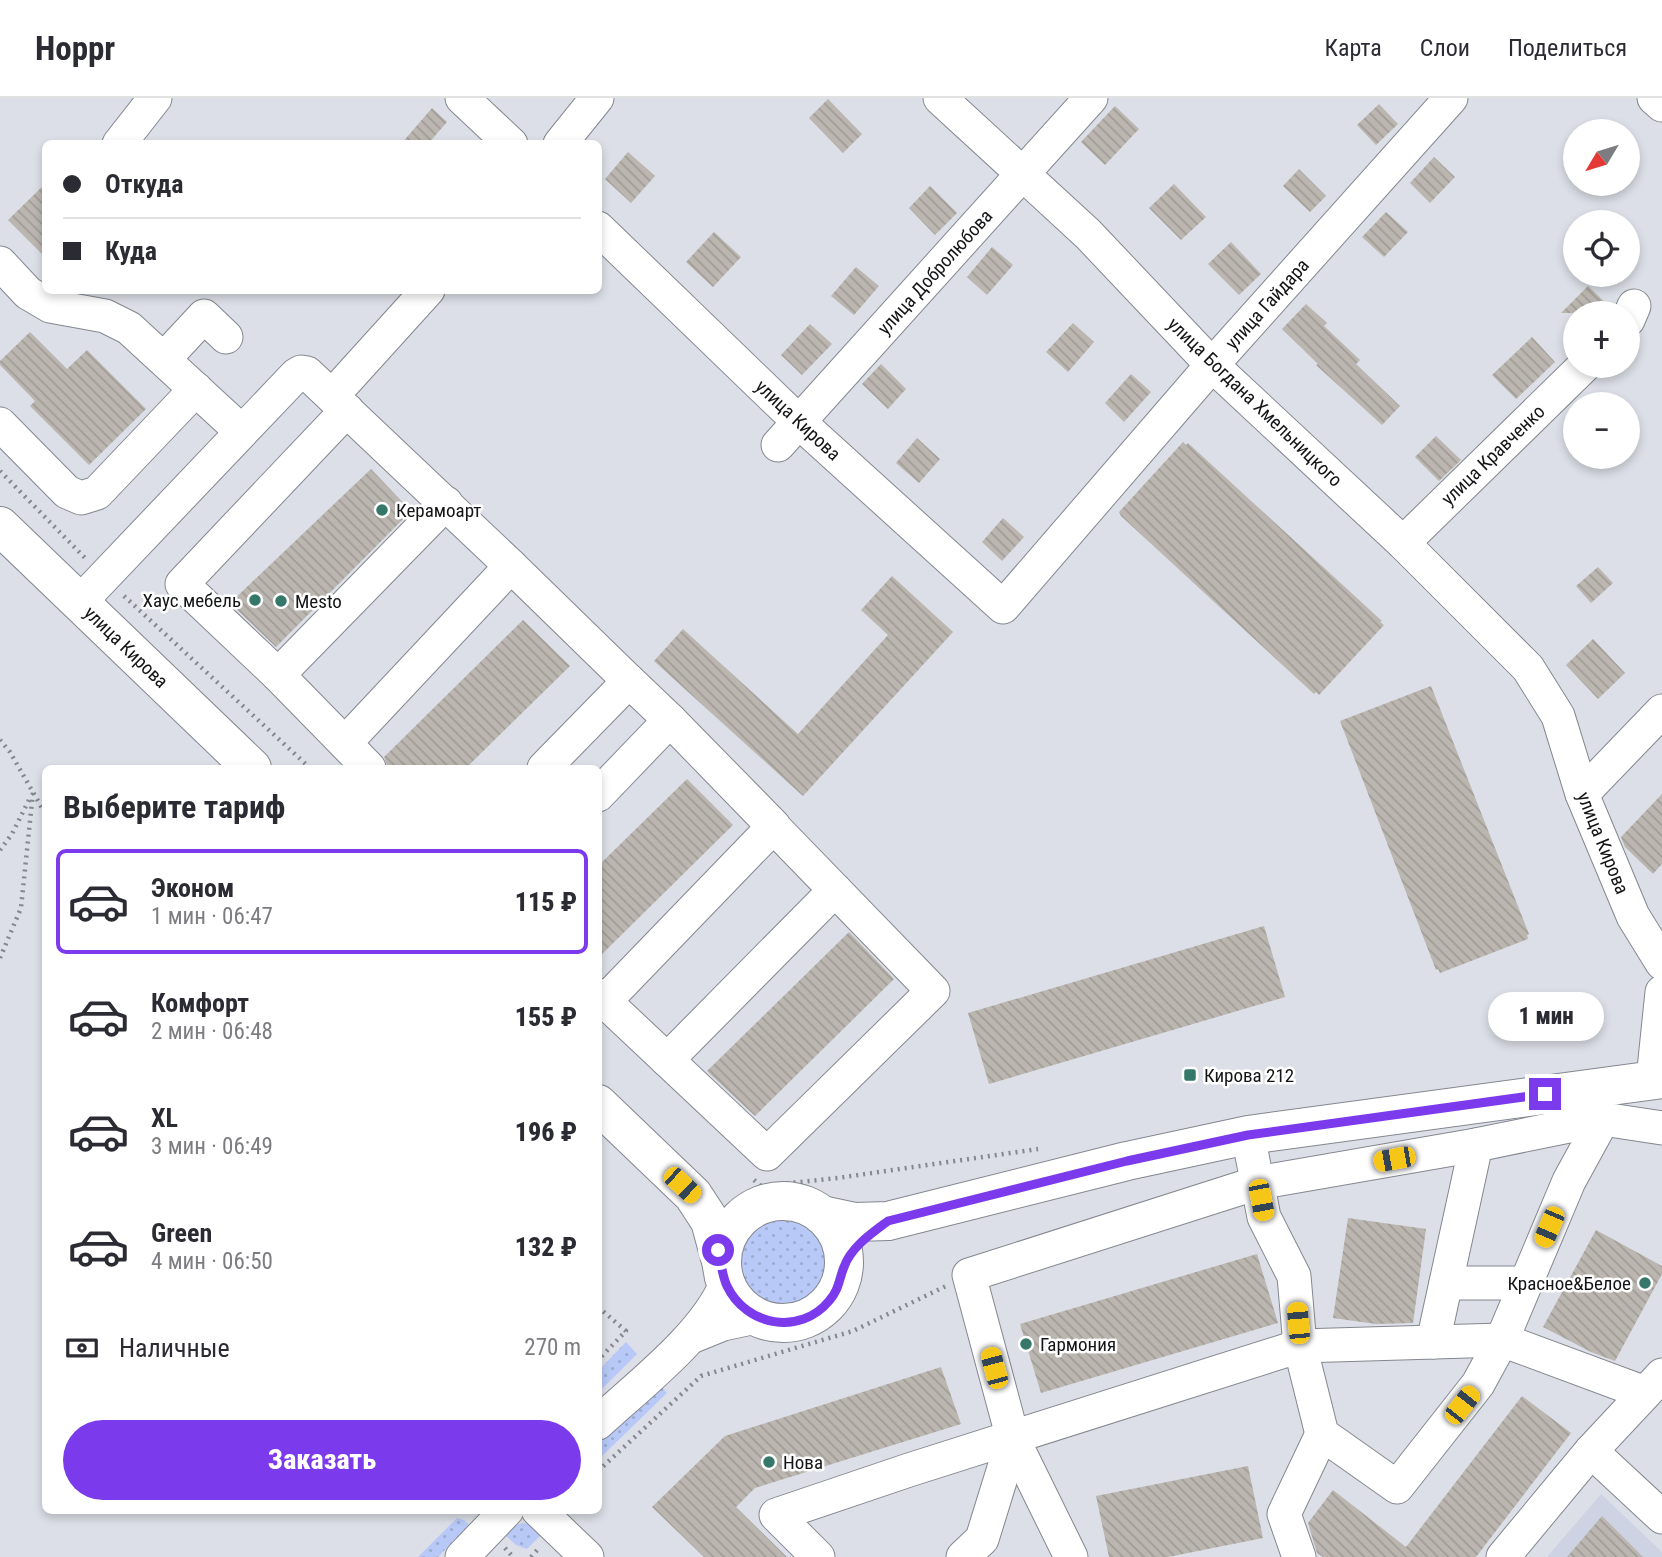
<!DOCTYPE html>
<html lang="ru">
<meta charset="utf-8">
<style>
:root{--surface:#fff;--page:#f2f2f3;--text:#2b2b33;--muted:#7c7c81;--line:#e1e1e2;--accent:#7c3aed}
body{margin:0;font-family:"Roboto Condensed",sans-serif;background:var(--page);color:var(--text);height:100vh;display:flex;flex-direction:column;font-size:26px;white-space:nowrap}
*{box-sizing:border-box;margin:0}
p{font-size:23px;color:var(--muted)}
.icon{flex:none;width:38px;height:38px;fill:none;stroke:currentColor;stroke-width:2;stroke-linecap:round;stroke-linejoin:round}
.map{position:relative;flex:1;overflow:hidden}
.panel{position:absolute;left:42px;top:667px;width:560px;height:749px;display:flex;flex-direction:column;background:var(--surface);border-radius:10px;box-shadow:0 4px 10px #0003}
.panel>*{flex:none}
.banner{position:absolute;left:42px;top:42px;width:560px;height:154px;border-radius:10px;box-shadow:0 4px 10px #0003;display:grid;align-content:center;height:154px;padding:0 21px;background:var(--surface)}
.needle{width:46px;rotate:232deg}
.fabs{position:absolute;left:1563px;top:21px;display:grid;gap:14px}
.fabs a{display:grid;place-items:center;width:77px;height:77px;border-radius:50%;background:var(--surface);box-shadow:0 4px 10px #0003;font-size:35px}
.end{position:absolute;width:32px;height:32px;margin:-16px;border:9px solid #7c3aed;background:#fff;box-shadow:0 0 0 4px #fff}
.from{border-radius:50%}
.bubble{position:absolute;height:49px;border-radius:24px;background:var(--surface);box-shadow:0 4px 10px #0003;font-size:23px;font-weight:800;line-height:49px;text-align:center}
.car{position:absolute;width:21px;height:42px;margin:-21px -10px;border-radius:9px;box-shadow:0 0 5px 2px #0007;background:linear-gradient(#f5c518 24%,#345 0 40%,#f5c518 0 76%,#345 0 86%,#f5c518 0)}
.banner b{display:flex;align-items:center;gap:24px;height:66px;font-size:26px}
.banner b+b{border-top:2px solid var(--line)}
.banner i{width:18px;height:18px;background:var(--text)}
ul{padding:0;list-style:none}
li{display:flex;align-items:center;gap:21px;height:105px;margin:0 14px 10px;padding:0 7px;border:4px solid transparent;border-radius:10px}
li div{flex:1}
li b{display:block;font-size:26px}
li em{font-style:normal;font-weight:800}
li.active{border-color:var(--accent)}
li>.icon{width:63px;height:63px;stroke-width:1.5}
h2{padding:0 21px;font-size:32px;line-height:84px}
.pay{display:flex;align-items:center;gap:18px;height:77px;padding:0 21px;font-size:26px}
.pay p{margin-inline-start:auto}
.action{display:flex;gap:14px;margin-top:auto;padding:14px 21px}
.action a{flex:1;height:80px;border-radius:42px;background:var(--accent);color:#fff;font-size:28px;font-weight:800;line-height:80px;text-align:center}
header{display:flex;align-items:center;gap:42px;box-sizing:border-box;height:98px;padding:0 35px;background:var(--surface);border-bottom:2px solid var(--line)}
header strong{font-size:33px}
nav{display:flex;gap:38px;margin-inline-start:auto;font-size:24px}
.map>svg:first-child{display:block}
.built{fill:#cdd3e2}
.grass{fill:url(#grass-dots)}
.building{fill:url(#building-back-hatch)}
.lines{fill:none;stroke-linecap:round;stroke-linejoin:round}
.minor-casing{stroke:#84878f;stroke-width:35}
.major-casing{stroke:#84878f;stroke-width:40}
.path{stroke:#85878d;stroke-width:4.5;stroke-dasharray:2 5;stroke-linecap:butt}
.minor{stroke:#fff;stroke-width:33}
.major{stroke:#fff;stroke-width:38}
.route{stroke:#7c3aed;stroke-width:9}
.poi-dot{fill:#357869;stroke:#fff;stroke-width:2.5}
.labels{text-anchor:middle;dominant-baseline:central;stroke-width:5;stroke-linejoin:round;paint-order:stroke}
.street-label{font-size:19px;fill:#131416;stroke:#fff}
.poi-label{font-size:19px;fill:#131416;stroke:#fff;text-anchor:start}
</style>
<header>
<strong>Hoppr</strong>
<nav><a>Карта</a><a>Слои</a><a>Поделиться</a></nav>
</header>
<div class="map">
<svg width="1662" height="1459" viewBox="0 0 1662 1459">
<defs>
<pattern id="grass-dots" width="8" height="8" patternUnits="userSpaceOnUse" patternTransform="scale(1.75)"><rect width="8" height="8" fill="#b8c9f7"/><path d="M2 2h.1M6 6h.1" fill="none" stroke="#9dacd3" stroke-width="1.8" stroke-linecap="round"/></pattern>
<pattern id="building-back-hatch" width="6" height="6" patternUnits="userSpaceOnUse" patternTransform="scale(1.75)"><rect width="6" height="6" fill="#bbb6af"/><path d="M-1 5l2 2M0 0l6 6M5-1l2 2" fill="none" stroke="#a09c96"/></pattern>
</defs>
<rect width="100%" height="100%" fill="#dcdfe7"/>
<polygon class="built" points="1601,1396 1662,1454 1662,1459 1547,1459"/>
<g class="grass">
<circle cx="784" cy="1164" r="52"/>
<polygon points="626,1244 637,1256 599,1294 599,1272"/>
<polygon points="657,1284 667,1295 599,1361 599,1341"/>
<polygon points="457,1420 464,1422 469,1427 438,1459 418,1459"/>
<polygon points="523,1425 535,1428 543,1435 527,1451 516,1447 504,1436 511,1429"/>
</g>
<g class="building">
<polygon points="828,1 862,36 843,55 809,20"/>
<polygon points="1379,6 1398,26 1376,47 1357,27"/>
<polygon points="1115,8 1139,31 1105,67 1081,44"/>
<polygon points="432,10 447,24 428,46 401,46"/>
<polygon points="628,54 655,78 631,105 605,81"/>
<polygon points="1434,59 1455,79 1430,105 1410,85"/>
<polygon points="1299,71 1326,98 1310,114 1283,88"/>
<polygon points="46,85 46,160 8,122"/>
<polygon points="1174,86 1206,119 1181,142 1149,110"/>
<polygon points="930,88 957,115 935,137 909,110"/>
<polygon points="1386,114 1408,134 1384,159 1362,139"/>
<polygon points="714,134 741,159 713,189 686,164"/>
<polygon points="1231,144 1261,176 1239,197 1208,166"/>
<polygon points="992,149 1013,167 987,197 967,179"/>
<polygon points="856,169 879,188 854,217 831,198"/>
<polygon points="1588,188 1612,211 1610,215 1561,215"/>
<polygon points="1306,206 1327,225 1324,228 1360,262 1356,266 1400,308 1382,327 1316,267 1318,266 1282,231"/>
<polygon points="1073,225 1094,244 1068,274 1046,254"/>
<polygon points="810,226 832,246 802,277 781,257"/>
<polygon points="30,234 67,271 87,252 146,311 89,367 30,308 35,303 0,267 0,263"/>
<polygon points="1532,239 1555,264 1516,301 1492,277"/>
<polygon points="881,266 906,291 888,311 862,286"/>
<polygon points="1131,276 1151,294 1124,324 1105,305"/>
<polygon points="1436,338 1461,362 1439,383 1415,359"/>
<polygon points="917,340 940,361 919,385 896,365"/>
<polygon points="1183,344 1186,347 1188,345 1382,523 1380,524 1384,527 1319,597 1316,594 1314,596 1121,418 1119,414"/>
<polygon points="371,371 411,413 276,549 230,505"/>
<polygon points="1003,420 1024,439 1002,463 982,444"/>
<polygon points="1598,469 1613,485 1591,505 1576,488"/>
<polygon points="892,478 953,534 803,698 654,563 683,531 798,636 888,537 861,512"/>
<polygon points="523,522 570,568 466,670 388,670 384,659"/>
<polygon points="1593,541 1625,575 1598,601 1566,567"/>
<polygon points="1431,588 1529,836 1527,837 1528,841 1440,875 1438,871 1436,872 1340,623"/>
<polygon points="687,681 733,727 598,860 598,768"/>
<polygon points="1662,696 1662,766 1653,776 1625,749 1621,739"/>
<polygon points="1264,828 1285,899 989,986 968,915"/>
<polygon points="849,834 894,881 755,1018 707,973"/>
<polygon points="1348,1120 1426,1131 1413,1225 1376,1226 1333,1220"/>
<polygon points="1596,1132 1662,1168 1662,1176 1615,1263 1591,1254 1543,1229"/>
<polygon points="1257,1156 1278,1225 1041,1295 1020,1226"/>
<polygon points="941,1269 961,1326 755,1390 736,1409 787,1459 704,1459 652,1409 725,1338"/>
<polygon points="1522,1298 1571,1335 1476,1459 1323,1459 1317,1455 1308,1425 1333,1392 1406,1449"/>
<polygon points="1248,1368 1263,1440 1168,1459 1109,1459 1096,1398"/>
<polygon points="1602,1418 1643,1459 1567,1459"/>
</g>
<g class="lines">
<g class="minor-casing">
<g id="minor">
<polyline points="462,0 511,46"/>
<polyline points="940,0 1088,136 1212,267 1403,445 1528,570 1558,618 1582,696 1633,818 1662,865"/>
<polyline points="1654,0 1662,7"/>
<polyline points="119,46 155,0"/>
<polyline points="560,46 597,0"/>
<polyline points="598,130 799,324 1003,509 1212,267 1451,0"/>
<polyline points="0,165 28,195 50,208 105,218 129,230 241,333"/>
<polyline points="1628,222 1634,208"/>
<polyline points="164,261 204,218 226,239"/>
<polyline points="332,298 428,192"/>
<polyline points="347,312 182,486 278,577 369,670"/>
<polyline points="0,326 67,394 81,400 97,395 196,291"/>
<polyline points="778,347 1091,0"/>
<polyline points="1403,445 1584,268"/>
<polyline points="511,468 629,583"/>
<polyline points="79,505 296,277 301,274 307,275 511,468 345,645"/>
<polyline points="278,577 446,405"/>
<polyline points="544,670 629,583 670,622 598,697"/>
<polyline points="1582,696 1662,613"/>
<polyline points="598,897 767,1056 933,893 670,622 774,728 605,903"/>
<polyline points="667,962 835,792"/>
<polyline points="1653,981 1662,894"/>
<polyline points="1248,1037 1264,1119 1294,1178 1300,1248 1502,1242 1645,1295"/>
<polyline points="1446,1185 1524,1185"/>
<polyline points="691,1239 723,1226 756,1219"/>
<polyline points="1433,1244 1476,1047"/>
<path d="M598 1325C639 1287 704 1238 726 1186"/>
<polyline points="1591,1353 1662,1419"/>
<polyline points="538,1412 587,1459"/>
<polyline points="462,1459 507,1412"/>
<polyline points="818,1459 776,1417 909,1372 1300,1248 1322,1336 1397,1389 1478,1286 1502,1242 1569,1083 1603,1021"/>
<polyline points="963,1459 982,1441 1013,1341"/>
<polyline points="1071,1459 1013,1341 969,1177 1257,1085 1476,1047 1603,1021 1662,1030"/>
<polyline points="1299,1459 1284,1416 1322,1336"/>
<polyline points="1503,1459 1591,1353 1662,1277"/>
</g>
</g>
<g class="major-casing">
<g id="major">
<polyline points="0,428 252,670"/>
<polyline points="598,1006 693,1097 710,1123 722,1167"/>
<circle cx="783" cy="1164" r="61"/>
<polyline points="822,1117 855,1124 888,1123 1127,1063 1248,1037 1662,981"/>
</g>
</g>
<g class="path">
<polyline points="0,373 85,460"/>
<polyline points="124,498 310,670"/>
<polyline points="0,642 10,654 46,717"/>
<polyline points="0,752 12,736 31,698"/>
<polyline points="0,860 21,810 33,694"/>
<polyline points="754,1082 761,1088 838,1080 1038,1051"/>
<polyline points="598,1209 626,1233 598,1262"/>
<polyline points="598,1373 701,1278 853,1233 946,1188"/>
<polyline points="505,1450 513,1459"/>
<polyline points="531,1459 540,1449"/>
</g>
<use href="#minor" class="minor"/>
<use href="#major" class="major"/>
</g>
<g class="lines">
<path class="route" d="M718 1152C721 1163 722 1178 727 1188 746 1228 800 1238 829 1203 839 1192 839 1181 844 1169 851 1149 872 1135 888 1123L1127 1063 1248 1037 1545 996"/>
</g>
<g class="poi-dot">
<circle cx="382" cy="412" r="7"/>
<circle cx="255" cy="502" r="7"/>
<circle cx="281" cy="503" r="7"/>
<rect x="1183" y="970" width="14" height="14" rx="3.5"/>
<circle cx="1645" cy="1185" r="7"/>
<circle cx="1026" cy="1246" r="7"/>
<circle cx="769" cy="1364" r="7"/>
</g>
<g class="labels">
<g class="street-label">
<text transform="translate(935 174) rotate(-48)">улица Добролюбова</text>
<text transform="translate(1267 206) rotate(-48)">улица Гайдара</text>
<text transform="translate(1255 304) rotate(44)">улица Богдана Хмельницкого</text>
<text transform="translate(798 322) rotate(43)">улица Кирова</text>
<text transform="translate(1493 357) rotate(-44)">улица Кравченко</text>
<text transform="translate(126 549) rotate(44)">улица Кирова</text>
<text transform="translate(1603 745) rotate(68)">улица Кирова</text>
</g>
<g class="poi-label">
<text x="396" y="412">Керамоарт</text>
<text x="241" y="502" text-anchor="end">Хаус мебель</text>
<text x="295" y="503">Mesto</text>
<text x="1204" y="977">Кирова 212</text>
<text x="1631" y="1185" text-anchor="end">Красное&amp;Белое</text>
<text x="1040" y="1246">Гармония</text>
<text x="783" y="1364">Нова</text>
</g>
</g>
</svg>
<div class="fabs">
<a><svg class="needle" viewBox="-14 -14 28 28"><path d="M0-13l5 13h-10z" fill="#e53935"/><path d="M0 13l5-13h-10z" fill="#7c7c81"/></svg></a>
<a><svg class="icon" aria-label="locate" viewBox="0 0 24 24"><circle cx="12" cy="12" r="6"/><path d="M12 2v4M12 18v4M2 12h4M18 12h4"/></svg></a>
<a>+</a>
<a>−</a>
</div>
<i class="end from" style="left:718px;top:1152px"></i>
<i class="end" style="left:1545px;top:996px"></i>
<div class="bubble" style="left:1488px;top:894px;width:116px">1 мин</div>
<i class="car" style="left:1394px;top:1061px;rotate:260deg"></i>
<i class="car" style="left:682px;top:1087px;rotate:133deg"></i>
<i class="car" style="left:1261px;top:1102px;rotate:169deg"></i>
<i class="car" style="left:1549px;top:1129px;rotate:203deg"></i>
<i class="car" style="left:1298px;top:1225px;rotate:355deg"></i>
<i class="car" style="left:994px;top:1270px;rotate:345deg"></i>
<i class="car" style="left:1462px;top:1307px;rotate:38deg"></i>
<div class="banner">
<b><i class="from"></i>Откуда</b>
<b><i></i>Куда</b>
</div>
<section class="panel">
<h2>Выберите тариф</h2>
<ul>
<li class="active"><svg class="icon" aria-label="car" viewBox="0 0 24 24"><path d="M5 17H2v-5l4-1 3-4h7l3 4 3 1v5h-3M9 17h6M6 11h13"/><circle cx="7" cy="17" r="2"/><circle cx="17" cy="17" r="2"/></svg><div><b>Эконом</b><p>1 мин · 06:47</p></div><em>115 ₽</em></li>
<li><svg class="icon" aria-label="car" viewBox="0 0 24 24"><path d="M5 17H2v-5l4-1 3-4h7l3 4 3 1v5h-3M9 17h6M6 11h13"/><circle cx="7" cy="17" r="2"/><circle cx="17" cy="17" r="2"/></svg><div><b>Комфорт</b><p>2 мин · 06:48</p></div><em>155 ₽</em></li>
<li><svg class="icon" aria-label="car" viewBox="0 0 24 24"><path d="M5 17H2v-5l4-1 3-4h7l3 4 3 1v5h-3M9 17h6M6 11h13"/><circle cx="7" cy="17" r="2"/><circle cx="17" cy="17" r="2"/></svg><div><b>XL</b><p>3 мин · 06:49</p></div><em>196 ₽</em></li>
<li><svg class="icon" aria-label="car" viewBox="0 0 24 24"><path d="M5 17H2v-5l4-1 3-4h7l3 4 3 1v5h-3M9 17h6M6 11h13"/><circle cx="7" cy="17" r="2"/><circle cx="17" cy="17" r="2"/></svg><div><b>Green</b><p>4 мин · 06:50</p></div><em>132 ₽</em></li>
</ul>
<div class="pay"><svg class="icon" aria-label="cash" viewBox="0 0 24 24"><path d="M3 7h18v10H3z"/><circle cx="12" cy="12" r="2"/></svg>Наличные<p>270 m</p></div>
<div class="action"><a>Заказать</a></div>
</section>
</div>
